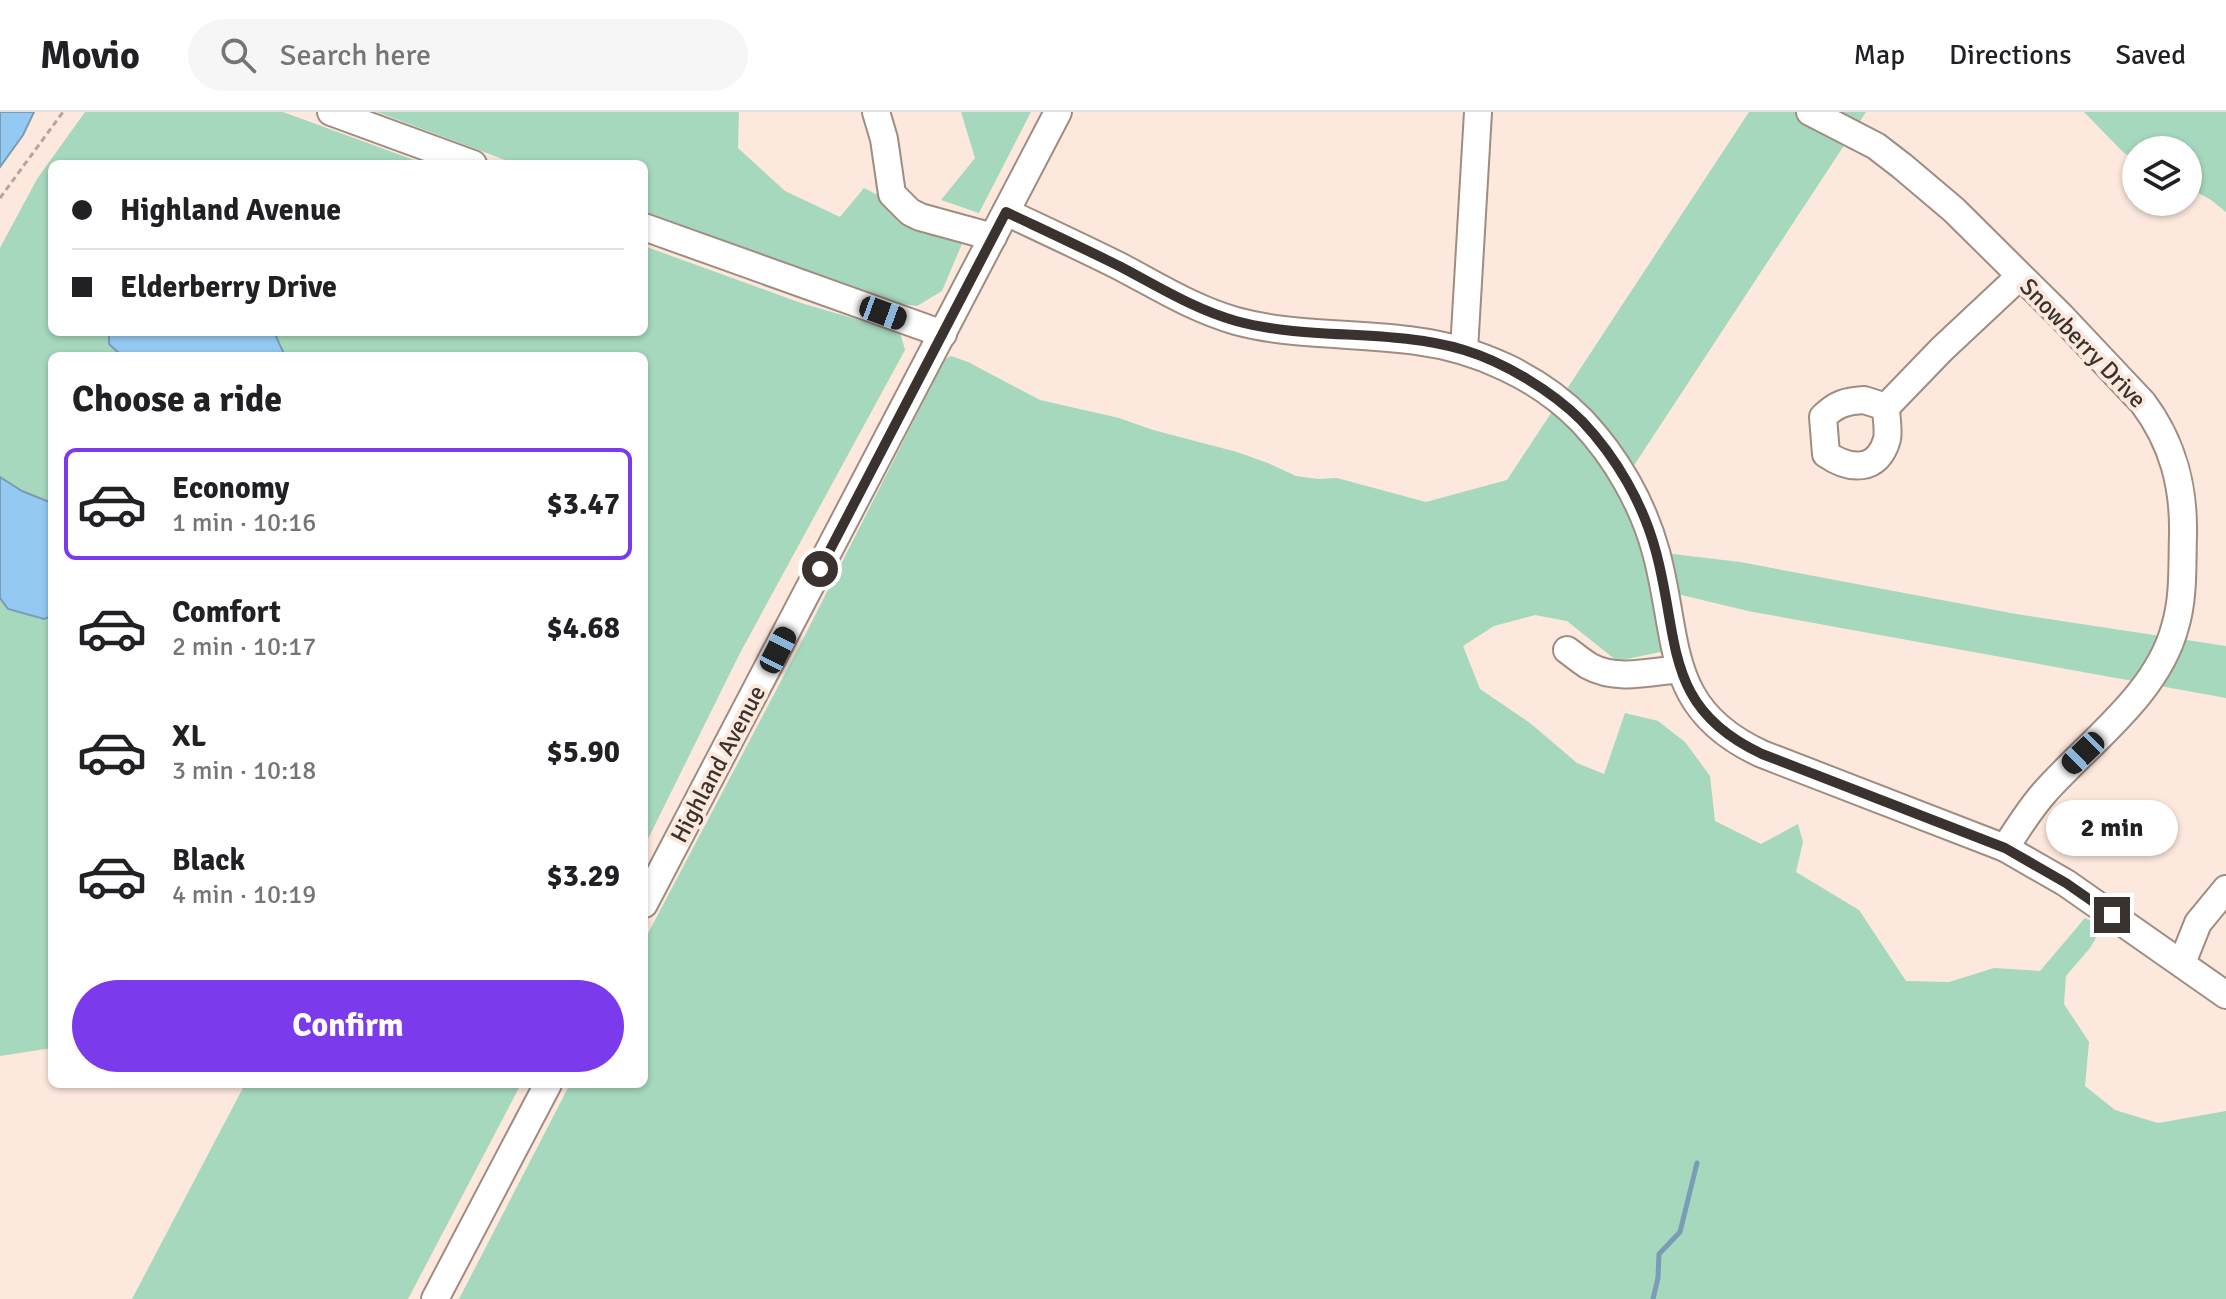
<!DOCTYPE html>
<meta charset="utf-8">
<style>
:root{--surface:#fff;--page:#f6f6f6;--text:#202124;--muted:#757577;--line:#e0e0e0;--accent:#7c3aed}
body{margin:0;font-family:Signika,sans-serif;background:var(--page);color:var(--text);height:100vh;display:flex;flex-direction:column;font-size:30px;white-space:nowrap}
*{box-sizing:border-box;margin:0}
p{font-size:26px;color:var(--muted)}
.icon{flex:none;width:44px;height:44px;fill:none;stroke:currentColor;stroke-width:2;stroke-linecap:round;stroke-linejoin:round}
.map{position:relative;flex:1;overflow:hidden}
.side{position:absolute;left:48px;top:240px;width:600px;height:736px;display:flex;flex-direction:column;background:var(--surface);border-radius:12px;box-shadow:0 2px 6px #0004}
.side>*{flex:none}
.guide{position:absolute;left:48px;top:48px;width:600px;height:176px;border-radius:12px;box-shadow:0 2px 6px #0004;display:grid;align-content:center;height:176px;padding:0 24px;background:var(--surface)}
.tools{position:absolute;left:2122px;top:24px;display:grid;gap:16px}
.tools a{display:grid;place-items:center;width:80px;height:80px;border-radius:50%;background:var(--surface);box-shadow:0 2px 6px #0004;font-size:40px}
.end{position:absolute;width:36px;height:36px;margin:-18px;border:10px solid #3a322e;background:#fff;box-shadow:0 0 0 4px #fff}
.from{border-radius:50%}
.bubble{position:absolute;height:56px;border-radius:28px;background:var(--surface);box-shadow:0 2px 6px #0004;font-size:26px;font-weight:700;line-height:56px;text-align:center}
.car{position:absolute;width:24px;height:48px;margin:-24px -12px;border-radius:10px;box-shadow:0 0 6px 2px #0007;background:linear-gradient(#222 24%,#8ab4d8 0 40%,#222 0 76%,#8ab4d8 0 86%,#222 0)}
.guide b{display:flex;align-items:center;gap:28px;height:76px;font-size:30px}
.guide b+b{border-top:2px solid var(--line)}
.guide i{width:20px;height:20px;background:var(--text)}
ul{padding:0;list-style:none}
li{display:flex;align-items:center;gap:24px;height:112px;margin:0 16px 12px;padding:0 8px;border:4px solid transparent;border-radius:12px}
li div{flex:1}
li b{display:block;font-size:30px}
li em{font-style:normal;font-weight:700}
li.selected{border-color:var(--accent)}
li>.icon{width:72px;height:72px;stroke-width:1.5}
h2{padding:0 24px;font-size:36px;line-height:96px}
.action{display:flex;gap:16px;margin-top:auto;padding:16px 24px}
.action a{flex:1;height:92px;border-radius:48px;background:var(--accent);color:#fff;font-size:32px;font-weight:700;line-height:92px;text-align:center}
header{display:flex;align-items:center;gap:48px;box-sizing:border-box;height:112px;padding:0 40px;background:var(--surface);border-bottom:2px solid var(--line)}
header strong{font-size:38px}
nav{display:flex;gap:44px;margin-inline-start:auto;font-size:28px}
.search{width:560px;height:72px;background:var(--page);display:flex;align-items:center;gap:20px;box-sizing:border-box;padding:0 28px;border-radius:44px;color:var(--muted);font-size:30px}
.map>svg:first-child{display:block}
.green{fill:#a6d8bd}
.water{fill:#94caf2;stroke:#799cb7;stroke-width:2}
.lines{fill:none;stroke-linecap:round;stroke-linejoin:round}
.stream{stroke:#799cb7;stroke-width:5}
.minor-casing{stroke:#9f8d82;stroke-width:30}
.path{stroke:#b5a59c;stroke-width:3;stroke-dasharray:6 4;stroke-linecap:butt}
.minor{stroke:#fff;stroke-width:26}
.route{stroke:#3a322e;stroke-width:10}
.labels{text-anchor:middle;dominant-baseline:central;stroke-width:8;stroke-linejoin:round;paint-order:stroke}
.street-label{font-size:24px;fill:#3a322e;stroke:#fce8dc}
</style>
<header>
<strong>Movio</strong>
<div class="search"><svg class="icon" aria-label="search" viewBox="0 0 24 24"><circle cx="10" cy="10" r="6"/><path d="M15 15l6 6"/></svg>Search here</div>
<nav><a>Map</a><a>Directions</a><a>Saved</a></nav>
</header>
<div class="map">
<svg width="2226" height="1187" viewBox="0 0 2226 1187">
<rect width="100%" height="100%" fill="#fce8dc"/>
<g class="green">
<polygon points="85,0 283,0 425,52 52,52 52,220 109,220 109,232 122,244 52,244 52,391 22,379 0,365 0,136 37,67"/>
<polygon points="377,0 739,0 738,36 785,79 840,105 864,76 964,127 942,179 917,194 886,190 644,100 644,52 516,52"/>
<polygon points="961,0 1031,0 979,101 941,88 975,46"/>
<polygon points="1749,0 1866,0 1625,367 1656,440 1740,450 2016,502 2226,534 2226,586 1748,499 1665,479 1675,537 1617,549 1567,509 1535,503 1494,514 1463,534 1480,577 1530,611 1577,651 1604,662 1625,601 1658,609 1685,630 1710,664 1715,709 1761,732 1798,712 1803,730 1796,760 1859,798 1906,869 1949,870 1994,856 2040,859 2085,806 2103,814 2090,836 2066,864 2064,892 2089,930 2085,974 2115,998 2158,1011 2226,999 2226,1187 459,1187 570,972 644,972 644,829 800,533 945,247 951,244 968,250 1040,288 1119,306 1153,318 1237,340 1268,351 1296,364 1318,367 1337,366 1426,390 1507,368"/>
<polygon points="2084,0 2226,0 2226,100 2211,88 2188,75 2188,38 2136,38 2136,48 2124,41"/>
<polygon points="644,134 801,191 900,220 905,238 740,541 644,735 644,244 285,244 274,220 644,220"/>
<polygon points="0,486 8,497 44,507 52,504 52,936 0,944"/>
<polygon points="245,972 521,972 408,1187 132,1187"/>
</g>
<g class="water">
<polygon points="0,0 34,0 23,23 0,55"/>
<polygon points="109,220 274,220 285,244 122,244 109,232"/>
<polygon points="0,365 22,379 52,391 52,504 44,507 8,497 0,486"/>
</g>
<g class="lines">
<polyline class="stream" points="1653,1187 1658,1166 1659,1142 1680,1120 1697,1051"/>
<g class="minor-casing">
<g id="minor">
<polyline points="331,0 473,52"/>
<polyline points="876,0 884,27 892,82 910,100 920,105 993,125"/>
<path d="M1810 0 1876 34 1902 54 1954 98 2061 204 2143 291C2173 331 2184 374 2183 423 2182 454 2184 485 2175 515 2157 583 2088 631 2044 681 2029 698 2017 718 2005 736"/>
<path d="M1006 100C1044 118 1083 136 1121 155 1159 175 1194 197 1236 209 1295 225 1356 220 1416 229 1477 237 1538 264 1582 309 1616 345 1643 392 1656 440 1680 528 1663 597 1762 642L2005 736 2066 771 2226 883"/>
<polyline points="644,115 943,222"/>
<polyline points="1464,238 1478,0"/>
<path d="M1864 288 1886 295C1886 305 1889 318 1887 327 1878 361 1849 358 1826 342L1823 305C1836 292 1846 289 1864 288Z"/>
<polyline points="1886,295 1942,237 2020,164"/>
<path d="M1567 538C1574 543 1581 549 1589 554 1616 569 1650 560 1680 557"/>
<polyline points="644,792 1058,0"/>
<polyline points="2182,851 2198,811 2226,777"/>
<polyline points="435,1187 548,972"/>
</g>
</g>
<polyline class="path" points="0,86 63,0"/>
<use href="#minor" class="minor"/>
</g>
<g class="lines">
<path class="route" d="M820 457 1006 100C1044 118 1083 136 1121 155 1159 175 1194 197 1236 209 1310 229 1391 216 1464 238 1504 250 1552 279 1582 309 1616 345 1643 391 1656 440 1680 529 1663 596 1762 642L2005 736 2066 771 2112 803"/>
</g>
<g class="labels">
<g class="street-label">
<text transform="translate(2083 231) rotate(46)">Snowberry Drive</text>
<text transform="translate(718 652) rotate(-62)">Highland Avenue</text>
</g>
</g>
</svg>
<div class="tools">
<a><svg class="icon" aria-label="layers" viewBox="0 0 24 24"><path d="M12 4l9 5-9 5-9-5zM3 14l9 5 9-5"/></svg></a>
</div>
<i class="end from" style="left:820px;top:457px"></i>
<i class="end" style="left:2112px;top:803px"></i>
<div class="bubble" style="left:2046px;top:688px;width:132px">2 min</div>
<i class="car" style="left:883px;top:201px;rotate:110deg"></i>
<i class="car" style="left:778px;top:538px;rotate:27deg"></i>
<i class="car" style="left:2083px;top:641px;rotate:226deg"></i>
<div class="guide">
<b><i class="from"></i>Highland Avenue</b>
<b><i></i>Elderberry Drive</b>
</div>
<section class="side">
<h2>Choose a ride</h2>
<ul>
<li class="selected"><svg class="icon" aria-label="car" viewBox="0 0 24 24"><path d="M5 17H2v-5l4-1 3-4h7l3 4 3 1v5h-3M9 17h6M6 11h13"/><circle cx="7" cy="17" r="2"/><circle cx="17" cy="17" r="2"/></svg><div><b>Economy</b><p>1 min · 10:16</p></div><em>$3.47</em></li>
<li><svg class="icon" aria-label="car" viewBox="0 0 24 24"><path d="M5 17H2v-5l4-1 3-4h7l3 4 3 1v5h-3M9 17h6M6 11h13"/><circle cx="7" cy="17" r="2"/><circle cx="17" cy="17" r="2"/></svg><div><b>Comfort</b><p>2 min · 10:17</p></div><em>$4.68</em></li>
<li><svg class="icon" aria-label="car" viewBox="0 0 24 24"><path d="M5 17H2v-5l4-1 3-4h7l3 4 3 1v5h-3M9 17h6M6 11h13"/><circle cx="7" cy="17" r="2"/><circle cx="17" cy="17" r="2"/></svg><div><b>XL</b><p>3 min · 10:18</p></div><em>$5.90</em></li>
<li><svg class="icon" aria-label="car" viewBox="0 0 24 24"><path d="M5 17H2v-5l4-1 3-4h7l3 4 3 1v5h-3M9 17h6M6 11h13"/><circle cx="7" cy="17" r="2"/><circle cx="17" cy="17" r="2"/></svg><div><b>Black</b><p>4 min · 10:19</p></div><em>$3.29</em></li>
</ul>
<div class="action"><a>Confirm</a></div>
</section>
</div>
